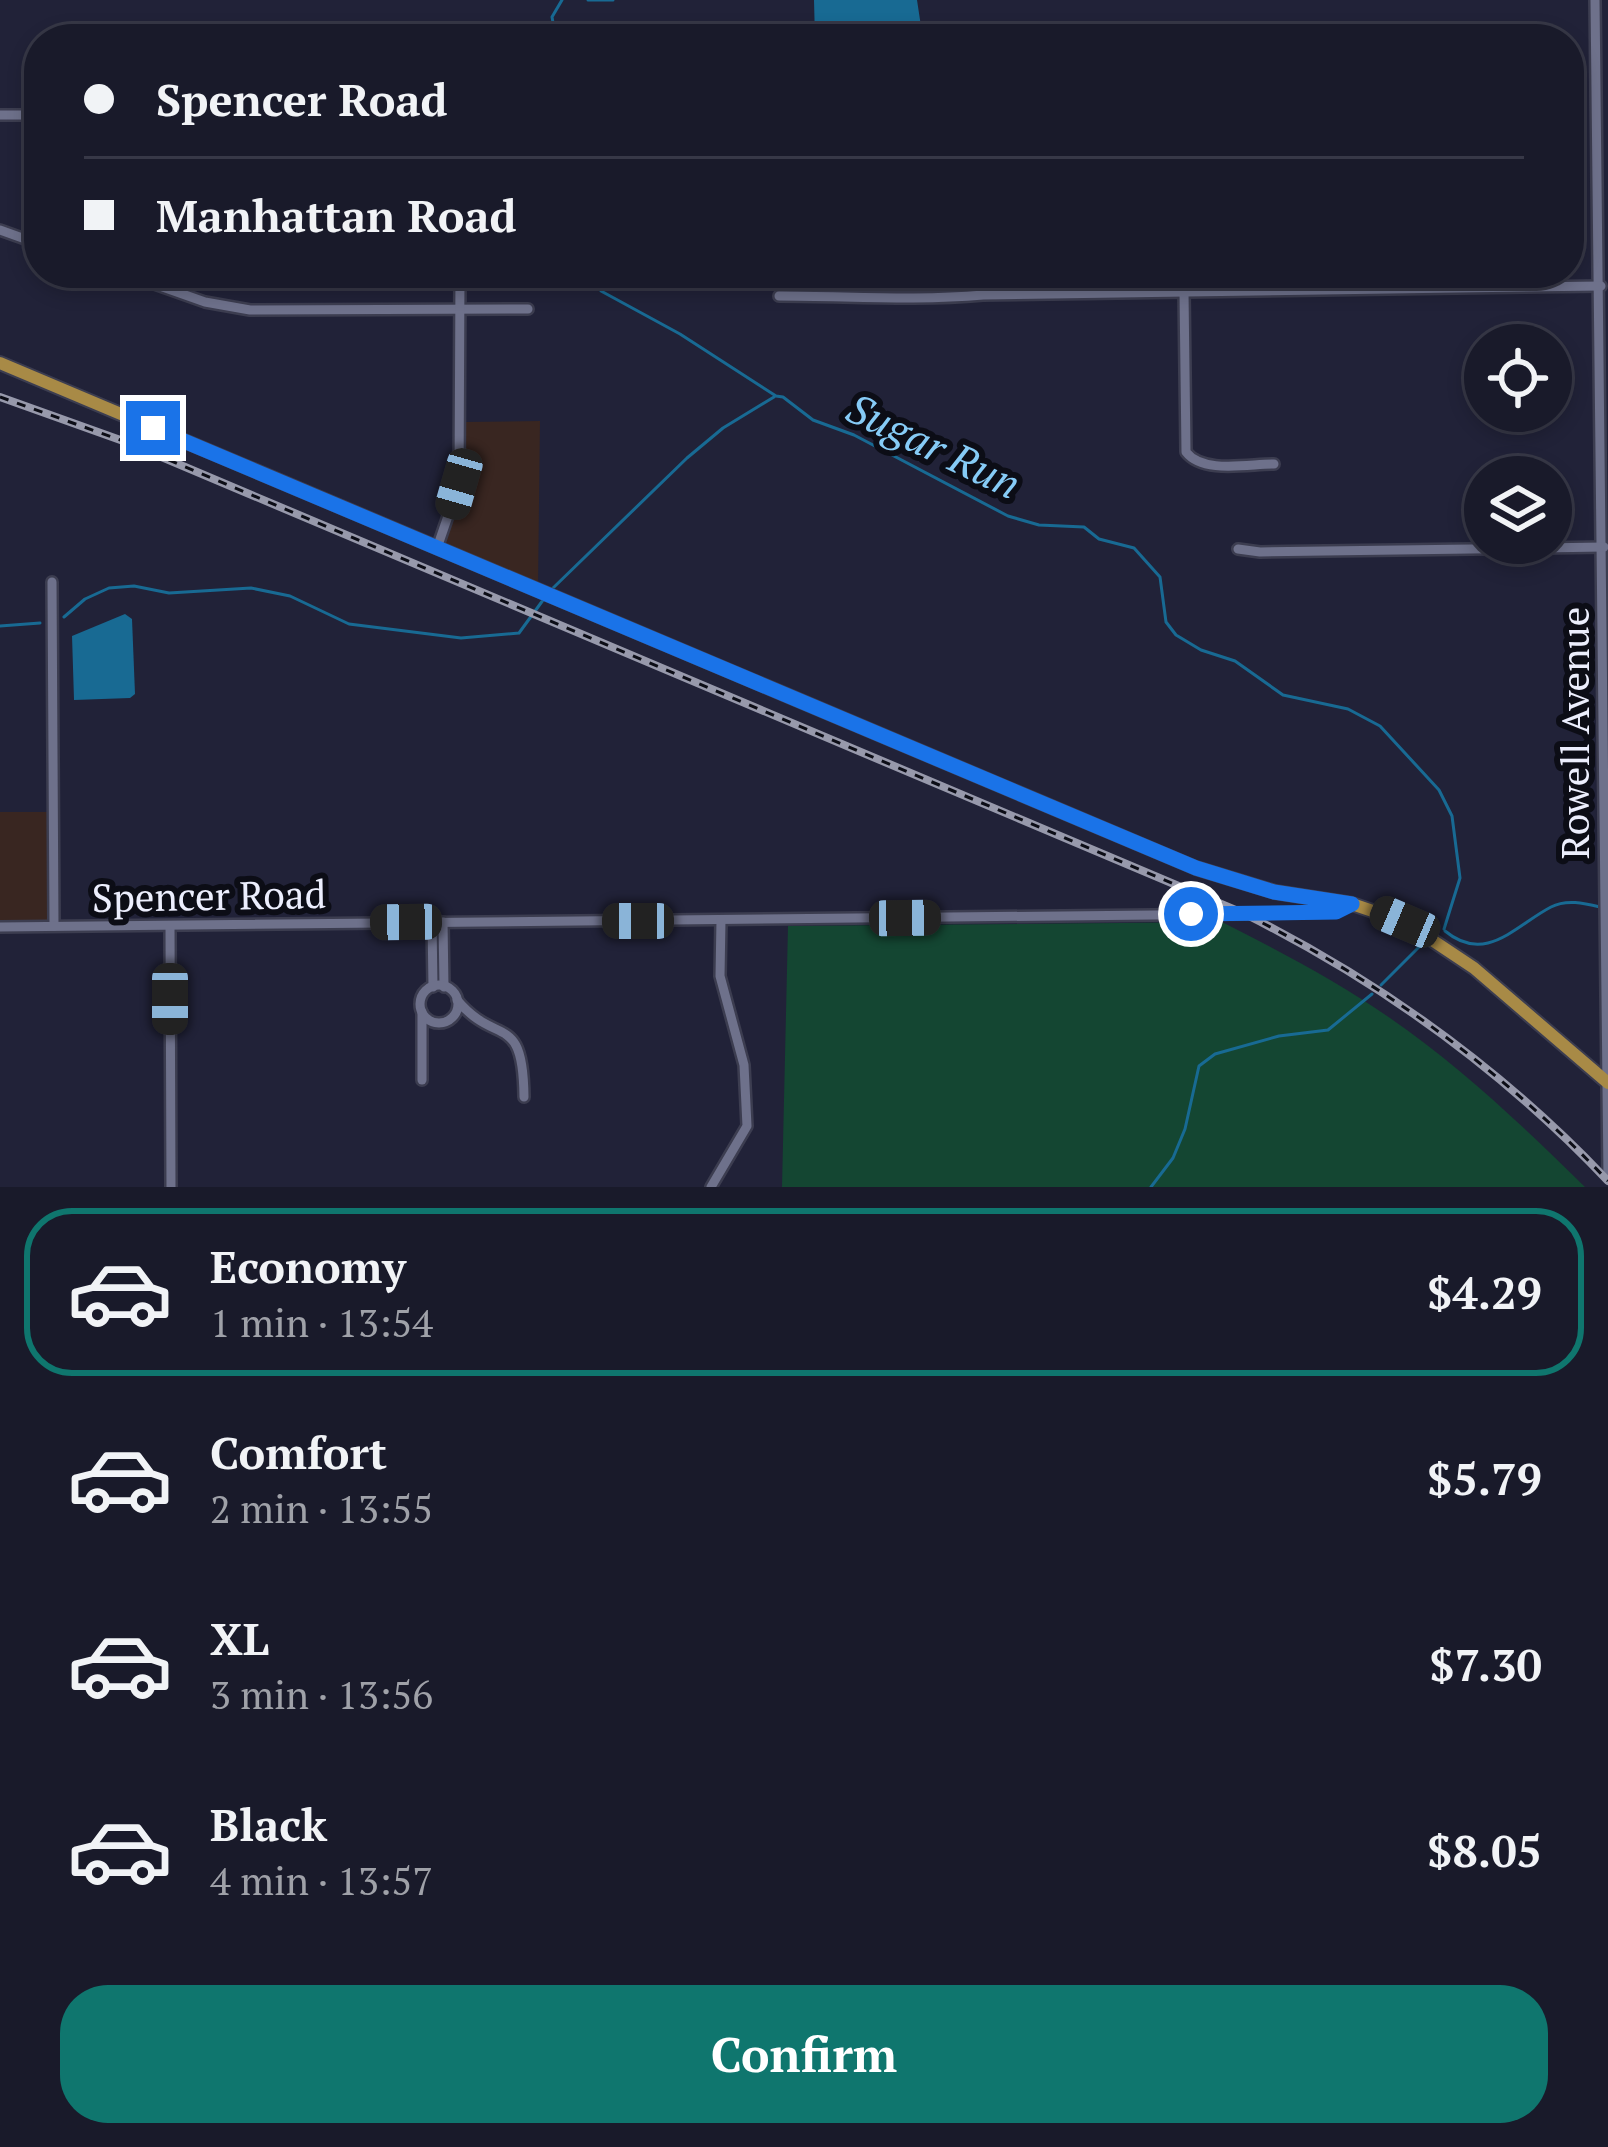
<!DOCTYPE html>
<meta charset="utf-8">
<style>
:root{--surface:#191a2a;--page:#262736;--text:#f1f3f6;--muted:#9fa1a8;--line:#373847;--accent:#0f766e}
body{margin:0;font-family:"PT Serif",serif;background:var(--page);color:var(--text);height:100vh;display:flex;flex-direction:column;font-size:45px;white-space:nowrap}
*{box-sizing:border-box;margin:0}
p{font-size:39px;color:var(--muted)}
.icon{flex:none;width:66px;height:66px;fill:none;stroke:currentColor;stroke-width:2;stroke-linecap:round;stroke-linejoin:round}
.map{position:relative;height:1187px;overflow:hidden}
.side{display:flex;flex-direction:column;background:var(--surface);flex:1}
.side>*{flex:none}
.banner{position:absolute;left:24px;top:24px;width:1560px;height:264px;border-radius:48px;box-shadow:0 6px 18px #0003,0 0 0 3px var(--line);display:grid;align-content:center;height:264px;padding:0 60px;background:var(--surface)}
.controls{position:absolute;left:1464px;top:324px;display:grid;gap:24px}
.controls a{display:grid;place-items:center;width:108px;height:108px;border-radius:50%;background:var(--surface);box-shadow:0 6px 18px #0003,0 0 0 3px var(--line);font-size:60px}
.end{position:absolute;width:54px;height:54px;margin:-27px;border:15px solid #1a73e8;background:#fff;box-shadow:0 0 0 6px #fff}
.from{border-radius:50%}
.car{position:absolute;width:36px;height:72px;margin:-36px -18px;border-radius:15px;box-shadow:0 0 9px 3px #0007;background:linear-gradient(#222 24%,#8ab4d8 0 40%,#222 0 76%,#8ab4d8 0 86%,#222 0)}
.banner b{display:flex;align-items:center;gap:42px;height:114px;font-size:45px}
.banner b+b{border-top:3px solid var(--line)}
.banner i{width:30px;height:30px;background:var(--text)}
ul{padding:21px 0 0;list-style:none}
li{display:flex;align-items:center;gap:36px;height:168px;margin:0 24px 18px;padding:0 36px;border:6px solid transparent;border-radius:48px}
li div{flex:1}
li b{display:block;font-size:45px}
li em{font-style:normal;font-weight:600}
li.active{border-color:var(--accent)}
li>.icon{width:108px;height:108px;stroke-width:1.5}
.primary-button{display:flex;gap:24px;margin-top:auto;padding:24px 60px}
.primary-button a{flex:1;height:138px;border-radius:48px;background:var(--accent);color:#fff;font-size:48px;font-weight:600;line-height:138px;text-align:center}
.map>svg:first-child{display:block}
.commercial{fill:#392621}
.green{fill:#144632}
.water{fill:#186a93}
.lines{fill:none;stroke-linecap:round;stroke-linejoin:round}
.stream{stroke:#186a93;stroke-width:3}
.minor-casing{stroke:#3c3d50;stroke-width:14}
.major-casing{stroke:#3c3d50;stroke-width:16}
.minor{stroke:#6e718b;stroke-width:9}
.major{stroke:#a88a46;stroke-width:12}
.rail-casing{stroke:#9799ab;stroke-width:8}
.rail{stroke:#0c0d16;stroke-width:3;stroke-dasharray:9;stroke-linecap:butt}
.route{stroke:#1a73e8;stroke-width:15}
.labels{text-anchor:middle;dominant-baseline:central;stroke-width:12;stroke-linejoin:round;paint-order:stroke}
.street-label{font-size:39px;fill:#eceefd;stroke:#0c0d16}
.water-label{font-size:42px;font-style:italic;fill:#86cbf6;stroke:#0c0d16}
</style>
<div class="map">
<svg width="1608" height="1187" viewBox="0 0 1608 1187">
<rect width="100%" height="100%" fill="#212238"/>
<g class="commercial">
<polygon points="540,421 538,588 440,546 461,484 464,422"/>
<polygon points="0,812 52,812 53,925 0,925"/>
</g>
<path class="green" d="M1222 922C1279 951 1337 981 1390 1018 1461 1067 1524 1127 1585 1187H782L788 926Z"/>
<g class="water">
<polygon points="814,0 917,0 922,33 931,39 815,39"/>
<polygon points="125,614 132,619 135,694 130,698 74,700 72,636"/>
</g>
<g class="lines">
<g class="stream">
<polyline points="588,0 613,0"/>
<polyline points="556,39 552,17 562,0"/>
<polyline points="589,273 601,291 680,334 776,396 783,397 813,420 854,435 1008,516 1039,525 1084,527 1099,539 1134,548 1160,577 1166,622 1176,635 1201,650 1235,661 1283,695 1348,709 1380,726 1439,790 1452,816 1460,878 1444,929"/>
<polyline points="552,589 687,458 723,428 774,397"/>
<polyline points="64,617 85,599 109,588 134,586 169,593 251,588 290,596 349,624 461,638 519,633 546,596"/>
<polyline points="0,626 40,623"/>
<path d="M1445 931C1486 965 1516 925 1551 907 1566 899 1584 903 1600 907"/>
<polyline points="1381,985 1419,947 1429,942"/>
<polyline points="1151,1187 1173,1158 1185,1129 1199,1066 1215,1054 1279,1036 1328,1030 1372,994"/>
</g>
<g class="minor-casing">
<g id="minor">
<polyline points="1595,0 1608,1177"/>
<polyline points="0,115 39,115"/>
<polyline points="0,230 39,244"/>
<polyline points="123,273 205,302 250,310 528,309"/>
<path d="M1184 292 1186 452C1203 474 1248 464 1274 464"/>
<path d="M779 296C848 296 916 301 983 295L1601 286"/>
<polyline points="437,548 459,484 460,273"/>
<polyline points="1238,549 1260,552 1604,547"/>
<polyline points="52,582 54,926"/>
<polyline points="432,922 433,987"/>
<polyline points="443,922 444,987"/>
<polyline points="170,926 171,1187"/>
<polyline points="0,927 1245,914 1336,912 1352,904"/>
<circle cx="439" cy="1004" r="19"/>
<path d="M457 1000C497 1048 523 1010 524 1097"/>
<polyline points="422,1080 422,1012"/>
<polyline points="711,1187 747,1126 744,1065 720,976 721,920"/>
</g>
</g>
<g class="major-casing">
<polyline id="major" points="0,363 1196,868 1275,892 1352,904 1405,922 1474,968 1608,1083"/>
</g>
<use href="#minor" class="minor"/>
<use href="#major" class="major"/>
<g class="rail-casing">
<path id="rail" d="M0 397 126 442 1245 914C1381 982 1503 1070 1608 1181"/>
</g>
<use href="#rail" class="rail"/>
</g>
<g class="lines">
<polyline class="route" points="153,428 1196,868 1274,892 1352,904 1336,912 1191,914"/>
</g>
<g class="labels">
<g class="street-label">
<text transform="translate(1574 733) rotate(-90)">Rowell Avenue</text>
<text transform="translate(209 895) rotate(-1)">Spencer Road</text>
</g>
<g class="water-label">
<text transform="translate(934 445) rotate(26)">Sugar Run</text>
</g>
</g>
</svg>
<div class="controls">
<a><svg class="icon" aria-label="locate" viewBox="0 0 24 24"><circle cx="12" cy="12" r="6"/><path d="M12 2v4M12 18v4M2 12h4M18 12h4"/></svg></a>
<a><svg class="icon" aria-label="layers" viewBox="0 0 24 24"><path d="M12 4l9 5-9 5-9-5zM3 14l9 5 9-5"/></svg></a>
</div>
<i class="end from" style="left:1191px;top:914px"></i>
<i class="end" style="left:153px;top:428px"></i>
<i class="car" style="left:459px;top:484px;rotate:196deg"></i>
<i class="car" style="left:905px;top:918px;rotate:89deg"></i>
<i class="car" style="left:638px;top:921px;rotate:270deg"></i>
<i class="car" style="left:406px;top:922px;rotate:269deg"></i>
<i class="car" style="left:1405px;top:922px;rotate:293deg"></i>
<i class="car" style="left:170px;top:999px;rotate:180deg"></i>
<div class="banner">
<b><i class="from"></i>Spencer Road</b>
<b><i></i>Manhattan Road</b>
</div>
</div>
<section class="side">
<ul>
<li class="active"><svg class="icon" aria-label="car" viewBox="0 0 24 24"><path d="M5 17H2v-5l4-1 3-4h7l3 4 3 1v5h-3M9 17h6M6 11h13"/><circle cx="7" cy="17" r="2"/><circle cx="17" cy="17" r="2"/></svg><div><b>Economy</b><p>1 min · 13:54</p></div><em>$4.29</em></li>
<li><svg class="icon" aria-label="car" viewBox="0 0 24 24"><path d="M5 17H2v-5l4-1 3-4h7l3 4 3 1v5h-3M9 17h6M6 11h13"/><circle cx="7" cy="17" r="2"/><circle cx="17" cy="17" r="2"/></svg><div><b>Comfort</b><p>2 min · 13:55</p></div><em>$5.79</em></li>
<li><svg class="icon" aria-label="car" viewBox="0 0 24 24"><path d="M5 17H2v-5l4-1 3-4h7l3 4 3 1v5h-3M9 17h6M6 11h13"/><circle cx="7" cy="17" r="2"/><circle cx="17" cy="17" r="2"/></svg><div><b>XL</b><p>3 min · 13:56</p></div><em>$7.30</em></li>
<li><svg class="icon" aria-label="car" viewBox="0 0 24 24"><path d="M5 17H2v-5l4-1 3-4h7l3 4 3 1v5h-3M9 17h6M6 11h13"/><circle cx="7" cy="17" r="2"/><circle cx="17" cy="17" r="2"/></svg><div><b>Black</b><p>4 min · 13:57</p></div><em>$8.05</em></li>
</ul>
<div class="primary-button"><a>Confirm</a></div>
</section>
